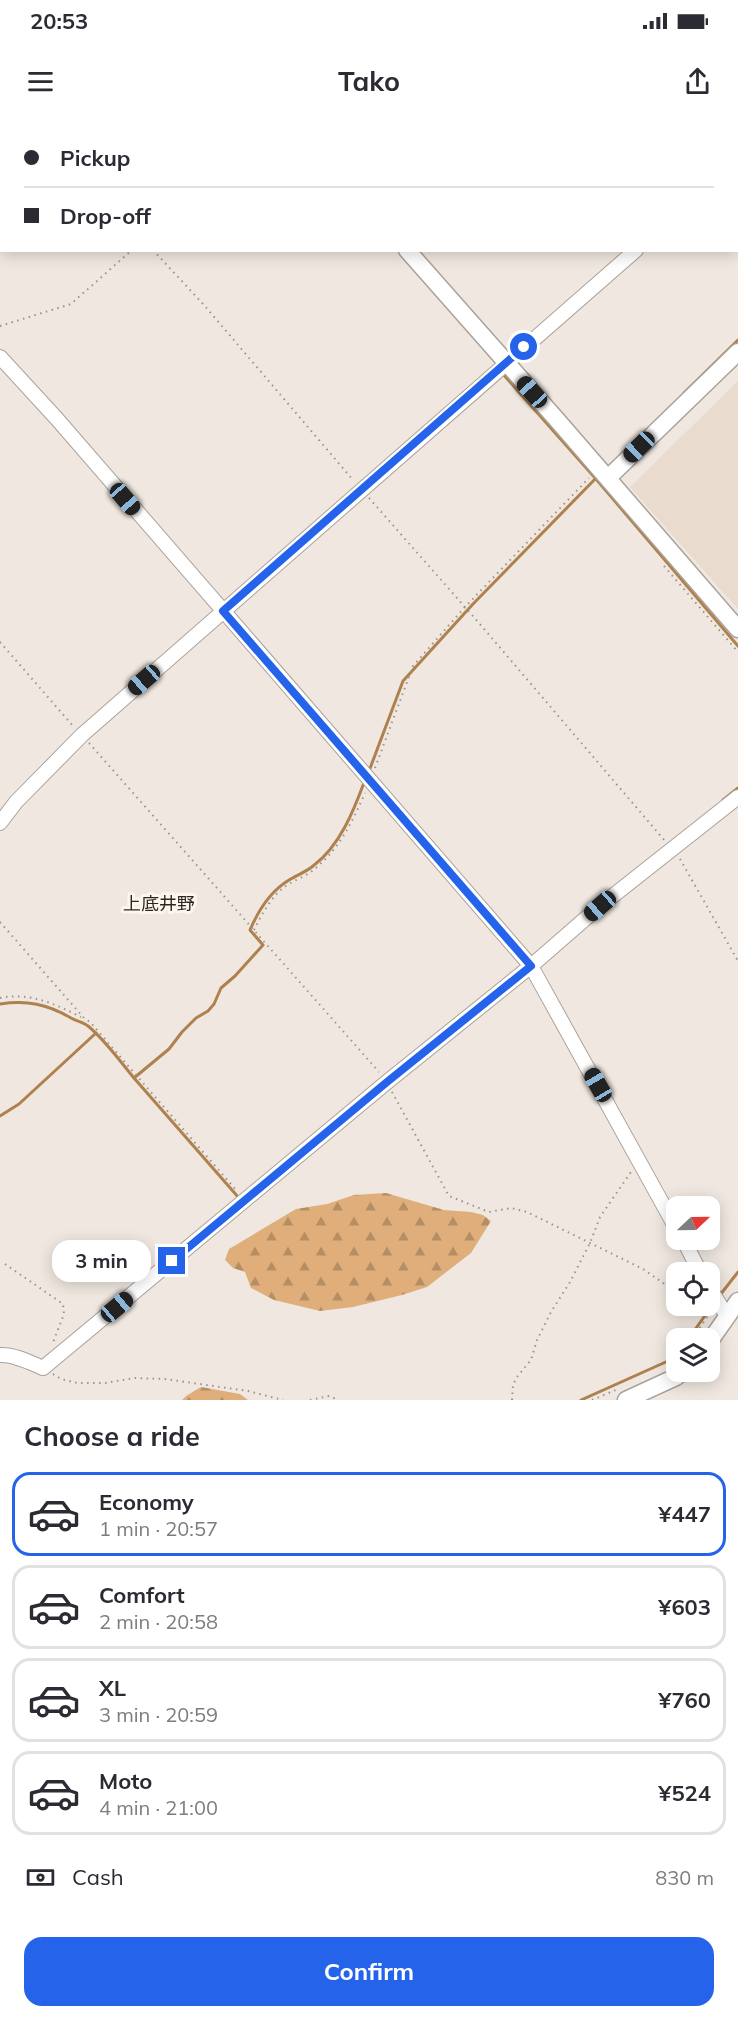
<!DOCTYPE html>
<meta charset="utf-8">
<style>
:root{--surface:#fff;--page:#f7f7f7;--text:#2b2b33;--muted:#7c7c81;--line:#e1e1e2;--accent:#2563eb}
body{margin:0;font-family:Mulish,"Noto Sans JP",sans-serif;background:var(--page);color:var(--text);height:100vh;display:flex;flex-direction:column;font-size:22px;white-space:nowrap}
*{box-sizing:border-box;margin:0}
p{font-size:20px;color:var(--muted)}
.icon{flex:none;width:33px;height:33px;fill:none;stroke:currentColor;stroke-width:2;stroke-linecap:round;stroke-linejoin:round}
.map{position:relative;height:1280px;overflow:hidden}
.details{display:flex;flex-direction:column;background:var(--surface);flex:1}
.details>*{flex:none}
.top-card{position:absolute;left:0px;top:0px;width:738px;height:132px;box-shadow:0 3px 15px #0003;display:grid;align-content:center;height:132px;padding:0 24px;background:var(--surface)}
.needle{width:39px;rotate:68deg}
.controls{position:absolute;left:666px;top:1076px;display:grid;gap:12px}
.controls a{display:grid;place-items:center;width:54px;height:54px;border-radius:12px;background:var(--surface);box-shadow:0 3px 15px #0003;font-size:30px}
.end{position:absolute;width:27px;height:27px;margin:-14px;border:8px solid #2563eb;background:#fff;box-shadow:0 0 0 3px #fff}
.from{border-radius:50%}
.bubble{position:absolute;height:42px;border-radius:18px;background:var(--surface);box-shadow:0 3px 15px #0003;font-size:20px;font-weight:700;line-height:42px;text-align:center}
.car{position:absolute;width:18px;height:36px;margin:-18px -9px;border-radius:8px;box-shadow:0 0 4px 2px #0007;background:linear-gradient(#222 24%,#8ab4d8 0 40%,#222 0 76%,#8ab4d8 0 86%,#222 0)}
.top-card b{display:flex;align-items:center;gap:21px;height:57px;font-size:22px}
.top-card b+b{border-top:2px solid var(--line)}
.top-card i{width:15px;height:15px;background:var(--text)}
ul{padding:0;list-style:none}
li{display:flex;align-items:center;gap:18px;height:84px;margin:0 12px 9px;padding:0 12px;border:3px solid var(--line);border-radius:18px}
li div{flex:1}
li b{display:block;font-size:22px}
li em{font-style:normal;font-weight:700}
li.selected{border-color:var(--accent)}
li>.icon{width:54px;height:54px;stroke-width:1.5}
h2{padding:0 24px;font-size:27px;line-height:72px}
.pay{display:flex;align-items:center;gap:15px;height:66px;padding:0 24px;font-size:22px}
.pay p{margin-inline-start:auto}
.cta{display:flex;gap:12px;margin-top:auto;padding:12px 24px}
.cta a{flex:1;height:69px;border-radius:18px;background:var(--accent);color:#fff;font-size:24px;font-weight:700;line-height:69px;text-align:center}
.status{display:flex;justify-content:space-between;align-items:center;height:42px;padding:0 30px;background:var(--surface);direction:ltr}
.status svg{height:16px;fill:currentColor}
header{display:flex;justify-content:space-between;align-items:center;height:78px;padding:0 24px;background:var(--surface);font-size:27px;font-weight:700}
.map>svg:first-child{display:block}
.built{fill:#e9dbcd}
.forest{fill:url(#forest-firs)}
.lines{fill:none;stroke-linecap:round;stroke-linejoin:round}
.stream{stroke:#af814e;stroke-width:3}
.minor-casing{stroke:#a9a29a;stroke-width:16}
.tertiary-casing{stroke:#a9a29a;stroke-width:19}
.path{stroke:#99938d;stroke-width:2;stroke-dasharray:1.5 4.5;stroke-linecap:butt}
.minor{stroke:#fff;stroke-width:14}
.tertiary{stroke:#fff;stroke-width:16}
.route{stroke:#2563eb;stroke-width:8}
.labels{text-anchor:middle;dominant-baseline:central;stroke-width:6;stroke-linejoin:round;paint-order:stroke}
.quarter-label{font-size:18px;fill:#2a2724;stroke:#fef5ed}
</style>
<div class="status"><b>20:53</b><svg viewBox="0 0 49 12"><path d="M0 12V9h3v3zM5 12V6h3v6zM10 12V3h3v9zM15 12V0h3v12zM26 1h20v11H26zM47 4h2v5h-2z"/></svg></div>
<header><svg class="icon" aria-label="menu" viewBox="0 0 24 24"><path d="M4 6h16M4 12h16M4 18h16"/></svg>Tako<svg class="icon" aria-label="share" viewBox="0 0 24 24"><path d="M12 15V3M7 8l5-5 5 5M5 13v7h14v-7"/></svg></header>
<div class="map">
<svg width="738" height="1280" viewBox="0 0 738 1280">
<defs>
<pattern id="forest-firs" width="22" height="20" patternUnits="userSpaceOnUse" patternTransform="scale(1.5)"><rect width="22" height="20" fill="#dfae7a"/><path d="M5 1l3.5 6h-7zM16 11l3.5 6h-7z" fill="#b58e64"/></pattern>
</defs>
<rect width="100%" height="100%" fill="#f0e8e0"/>
<polygon class="built" points="738,261 738,489 630,367"/>
<g class="forest">
<polygon points="386,1073 444,1090 471,1092 483,1095 491,1101 471,1133 427,1167 402,1175 353,1187 320,1191 274,1180 251,1168 245,1152 233,1148 225,1140 229,1129 296,1089 327,1084 354,1075"/>
<polygon points="201,1267 240,1274 248,1280 182,1280 186,1276"/>
</g>
<g class="lines">
<g class="stream">
<polyline points="502,253 596,359 738,526"/>
<polyline points="684,273 738,220"/>
<polyline points="369,651 403,561 473,484 599,355"/>
<polyline points="723,680 738,668"/>
<path d="M0 884C27 880 47 884 71 898 76 901 83 902 88 906 105 920 119 940 134 958L169 929 182 912 196 898 208 891 214 884 221 868 235 856 263 825 250 810C258 791 271 771 289 760 297 755 306 752 313 746 340 726 354 690 365 660"/>
<polyline points="134,958 239,1078"/>
<polyline points="0,996 19,984 96,913"/>
<polyline points="720,1175 738,1152"/>
<polyline points="689,1218 714,1183"/>
<polyline points="581,1280 668,1241 676,1234"/>
</g>
<g class="minor-casing">
<g id="minor">
<polyline points="722,0 724,2"/>
<polyline points="527,2 528,0"/>
<polyline points="736,17 738,19"/>
<polyline points="736,45 738,43"/>
<polyline points="0,237 57,299 531,846 676,1108"/>
<polyline points="0,703 16,682 82,615 636,130"/>
<polyline points="683,1119 700,1152"/>
<polyline points="710,1169 727,1196"/>
<path d="M0 1235C14 1234 31 1243 43 1248L387 962 531 846 600 786 738 677"/>
</g>
</g>
<g class="tertiary-casing">
<g id="tertiary">
<polyline points="291,0 293,2"/>
<polyline points="407,130 558,301 738,509"/>
<polyline points="608,358 738,232"/>
<polyline points="710,1221 738,1181"/>
<polyline points="626,1280 676,1257 684,1251"/>
</g>
</g>
<g class="path">
<polyline points="39,0 41,2"/>
<polyline points="153,130 204,185 353,360"/>
<polyline points="0,206 71,184 132,130"/>
<polyline points="369,378 479,503 665,721"/>
<polyline points="664,446 738,532"/>
<polyline points="0,522 73,606"/>
<polyline points="89,623 379,952"/>
<polyline points="375,648 413,546 465,487 589,358"/>
<polyline points="680,739 738,841"/>
<polyline points="0,802 84,898 90,902 237,1071"/>
<path d="M254 810C262 794 272 775 287 765 297 759 309 755 318 746 341 726 353 700 365 673"/>
<path d="M0 878C30 872 55 884 81 897"/>
<polyline points="392,972 449,1076 489,1092 511,1088 527,1092 643,1149 676,1172"/>
<polyline points="5,1144 63,1184 64,1194 52,1225"/>
<polyline points="695,1185 711,1194"/>
<polyline points="693,1218 709,1194"/>
<polyline points="53,1254 61,1259 77,1263 106,1263 134,1258 165,1259 248,1271 283,1280"/>
<polyline points="310,1280 329,1276 339,1280"/>
<polyline points="512,1280 513,1265 517,1257 531,1240 537,1220 551,1192 570,1162 590,1123 600,1097 631,1052"/>
<polyline points="592,1280 618,1269"/>
</g>
<use href="#minor" class="minor"/>
<use href="#tertiary" class="tertiary"/>
</g>
<g class="lines">
<polyline class="route" points="172,1141 387,962 531,846 223,491 524,227"/>
</g>
<g class="labels">
<g class="quarter-label">
<text x="159" y="783">上底井野</text>
</g>
</g>
</svg>
<div class="controls">
<a><svg class="needle" viewBox="-14 -14 28 28"><path d="M0-13l5 13h-10z" fill="#e53935"/><path d="M0 13l5-13h-10z" fill="#7c7c81"/></svg></a>
<a><svg class="icon" aria-label="locate" viewBox="0 0 24 24"><circle cx="12" cy="12" r="6"/><path d="M12 2v4M12 18v4M2 12h4M18 12h4"/></svg></a>
<a><svg class="icon" aria-label="layers" viewBox="0 0 24 24"><path d="M12 4l9 5-9 5-9-5zM3 14l9 5 9-5"/></svg></a>
</div>
<i class="end from" style="left:524px;top:227px"></i>
<i class="end" style="left:172px;top:1141px"></i>
<div class="bubble" style="left:52px;top:1120px;width:99px">3 min</div>
<i class="car" style="left:532px;top:272px;rotate:318deg"></i>
<i class="car" style="left:639px;top:327px;rotate:226deg"></i>
<i class="car" style="left:125px;top:379px;rotate:139deg"></i>
<i class="car" style="left:144px;top:560px;rotate:229deg"></i>
<i class="car" style="left:600px;top:786px;rotate:229deg"></i>
<i class="car" style="left:598px;top:965px;rotate:330deg"></i>
<i class="car" style="left:117px;top:1187px;rotate:50deg"></i>
<div class="top-card">
<b><i class="from"></i>Pickup</b>
<b><i></i>Drop-off</b>
</div>
</div>
<section class="details">
<h2>Choose a ride</h2>
<ul>
<li class="selected"><svg class="icon" aria-label="car" viewBox="0 0 24 24"><path d="M5 17H2v-5l4-1 3-4h7l3 4 3 1v5h-3M9 17h6M6 11h13"/><circle cx="7" cy="17" r="2"/><circle cx="17" cy="17" r="2"/></svg><div><b>Economy</b><p>1 min · 20:57</p></div><em>¥447</em></li>
<li><svg class="icon" aria-label="car" viewBox="0 0 24 24"><path d="M5 17H2v-5l4-1 3-4h7l3 4 3 1v5h-3M9 17h6M6 11h13"/><circle cx="7" cy="17" r="2"/><circle cx="17" cy="17" r="2"/></svg><div><b>Comfort</b><p>2 min · 20:58</p></div><em>¥603</em></li>
<li><svg class="icon" aria-label="car" viewBox="0 0 24 24"><path d="M5 17H2v-5l4-1 3-4h7l3 4 3 1v5h-3M9 17h6M6 11h13"/><circle cx="7" cy="17" r="2"/><circle cx="17" cy="17" r="2"/></svg><div><b>XL</b><p>3 min · 20:59</p></div><em>¥760</em></li>
<li><svg class="icon" aria-label="car" viewBox="0 0 24 24"><path d="M5 17H2v-5l4-1 3-4h7l3 4 3 1v5h-3M9 17h6M6 11h13"/><circle cx="7" cy="17" r="2"/><circle cx="17" cy="17" r="2"/></svg><div><b>Moto</b><p>4 min · 21:00</p></div><em>¥524</em></li>
</ul>
<div class="pay"><svg class="icon" aria-label="cash" viewBox="0 0 24 24"><path d="M3 7h18v10H3z"/><circle cx="12" cy="12" r="2"/></svg>Cash<p>830 m</p></div>
<div class="cta"><a>Confirm</a></div>
</section>
